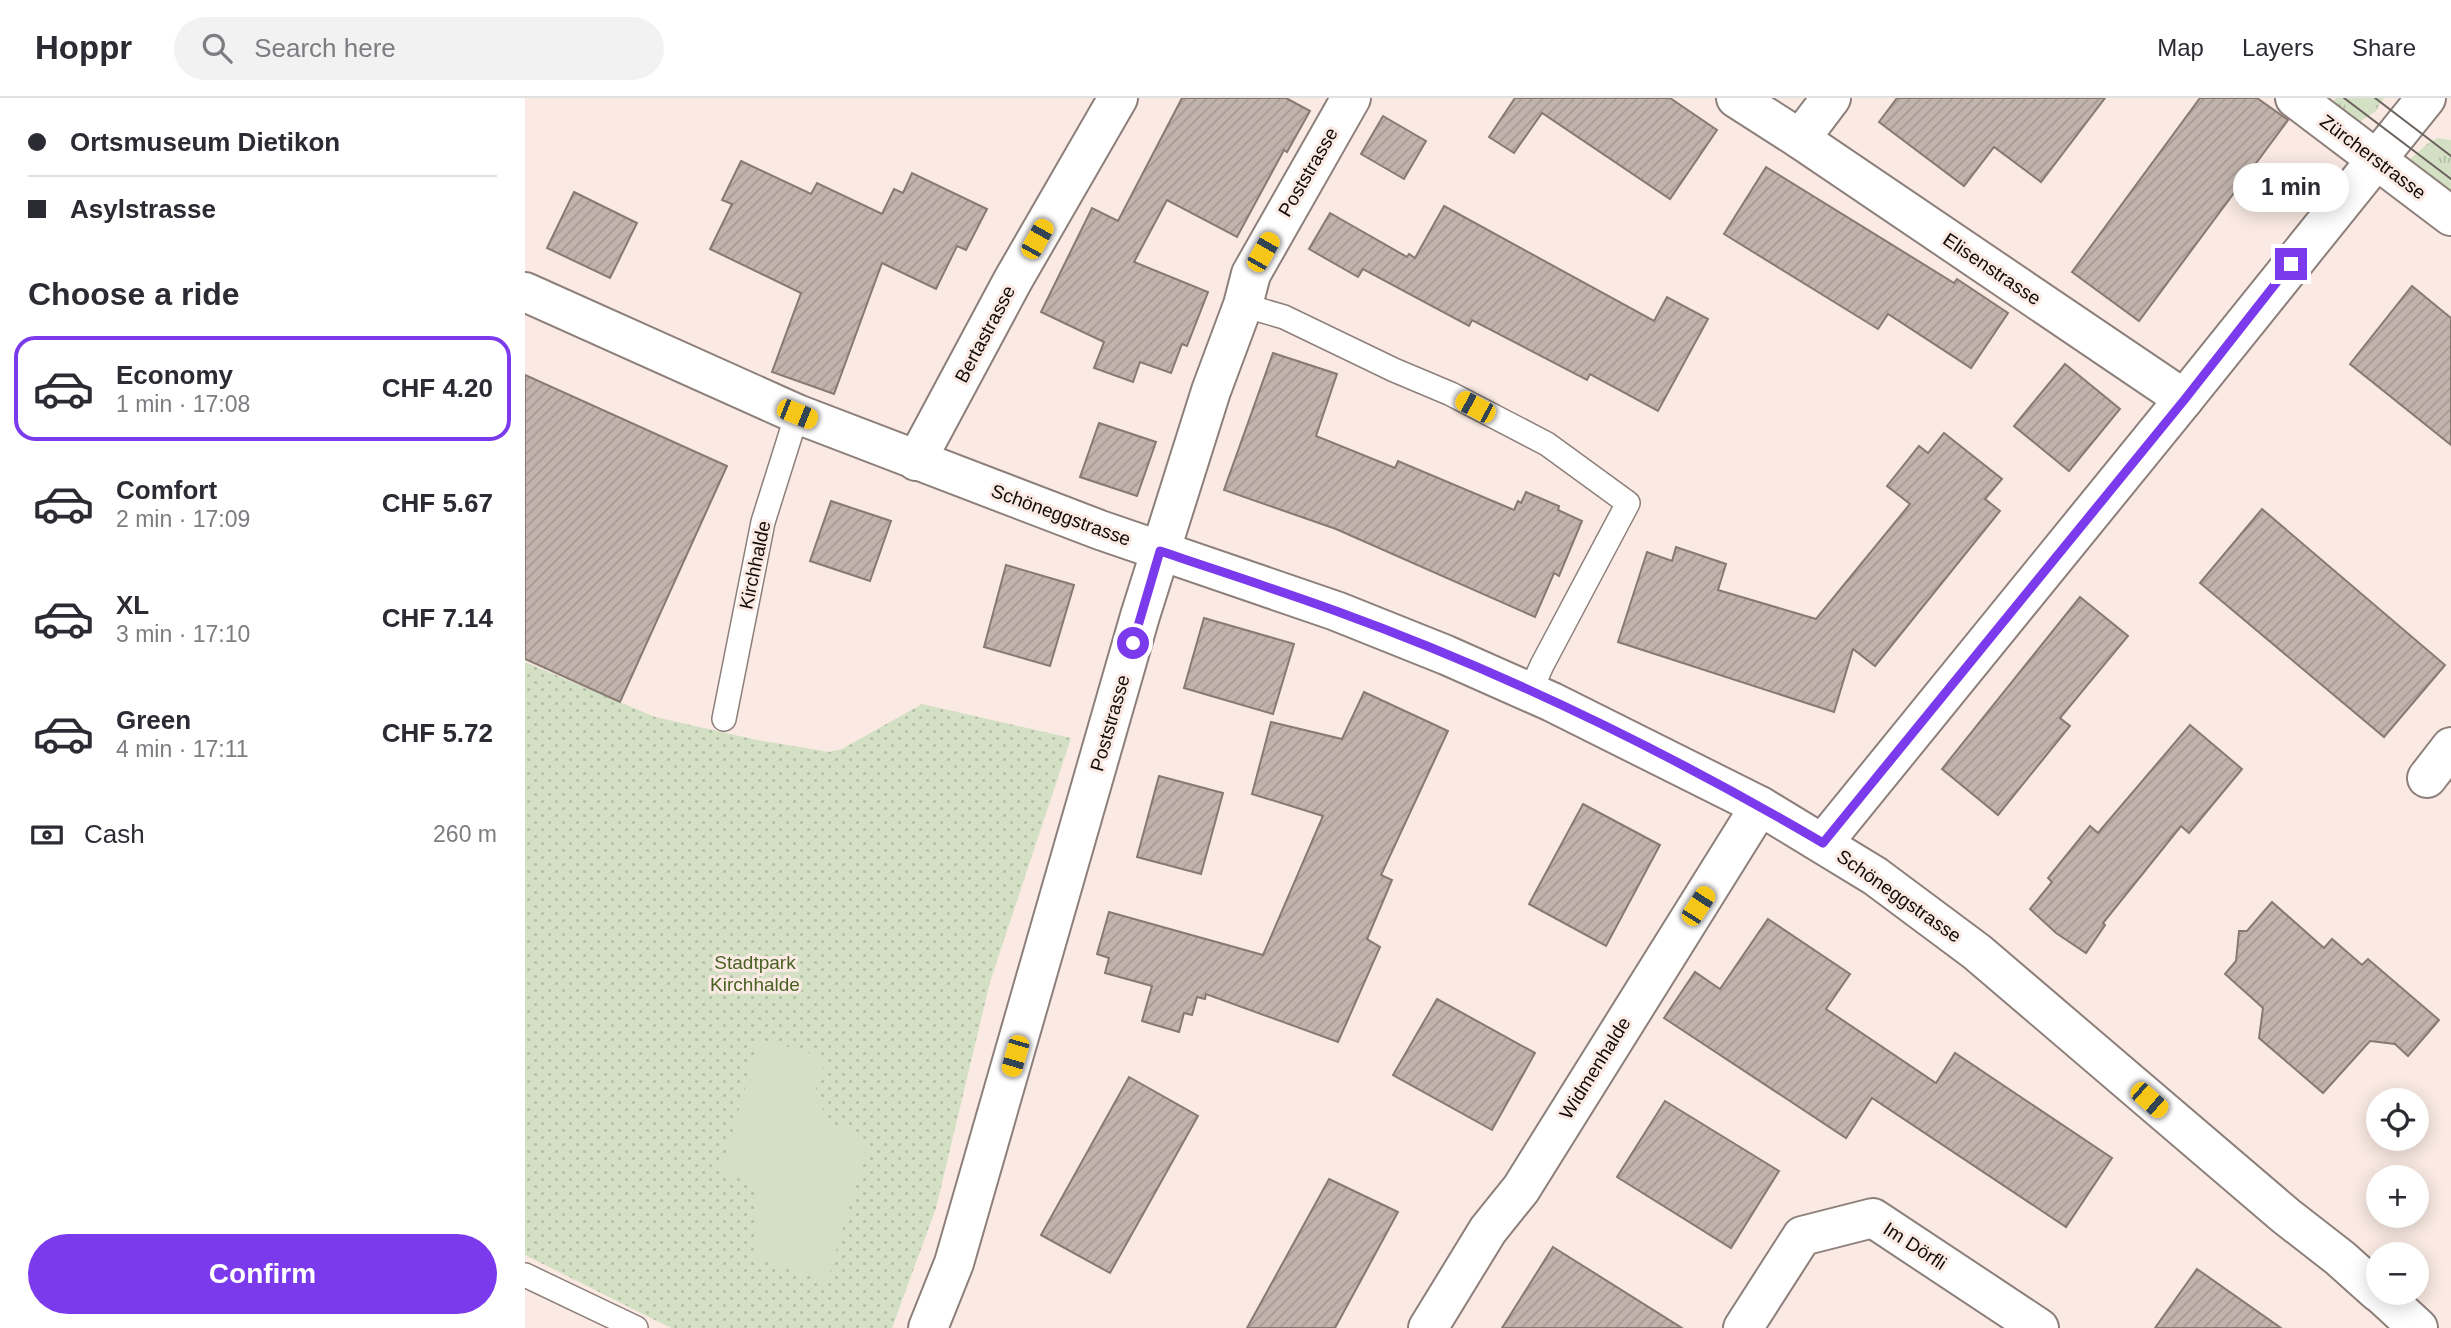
<!DOCTYPE html>
<meta charset="utf-8">
<style>
:root{--surface:#fff;--page:#f2f2f3;--text:#2b2b33;--muted:#7c7c81;--line:#e1e1e2;--accent:#7c3aed}
body{margin:0;font-family:Helvetica,sans-serif;background:var(--page);color:var(--text);height:100vh;display:flex;flex-direction:column;font-size:26px;white-space:nowrap}
*{box-sizing:border-box;margin:0}
p{font-size:23px;color:var(--muted)}
.icon{flex:none;width:38px;height:38px;fill:none;stroke:currentColor;stroke-width:2;stroke-linecap:round;stroke-linejoin:round}
.map{position:relative;flex:1;overflow:hidden}
.details{display:flex;flex-direction:column;background:var(--surface);width:525px}
.details>*{flex:none}
.guide{display:grid;align-content:center;height:154px;padding:0 28px;background:var(--surface)}
.buttons{position:absolute;left:1841px;top:990px;display:grid;gap:14px}
.buttons a{display:grid;place-items:center;width:63px;height:63px;border-radius:50%;background:var(--surface);box-shadow:0 4px 18px #0003;font-size:35px}
.end{position:absolute;width:32px;height:32px;margin:-16px;border:9px solid #7c3aed;background:#fff;box-shadow:0 0 0 4px #fff}
.from{border-radius:50%}
.bubble{position:absolute;height:49px;border-radius:24px;background:var(--surface);box-shadow:0 4px 18px #0003;font-size:23px;font-weight:700;line-height:49px;text-align:center}
.car{position:absolute;width:21px;height:42px;margin:-21px -10px;border-radius:9px;box-shadow:0 0 5px 2px #0007;background:linear-gradient(#f5c518 24%,#345 0 40%,#f5c518 0 76%,#345 0 86%,#f5c518 0)}
.guide b{display:flex;align-items:center;gap:24px;height:66px;font-size:26px}
.guide b+b{border-top:2px solid var(--line)}
.guide i{width:18px;height:18px;background:var(--text)}
ul{padding:0;list-style:none}
li{display:flex;align-items:center;gap:21px;height:105px;margin:0 14px 10px;padding:0 14px;border:4px solid transparent;border-radius:21px}
li div{flex:1}
li b{display:block;font-size:26px}
li em{font-style:normal;font-weight:700}
li.active{border-color:var(--accent)}
li>.icon{width:63px;height:63px;stroke-width:1.5}
h2{padding:0 28px;font-size:32px;line-height:84px}
.pay{display:flex;align-items:center;gap:18px;height:77px;padding:0 28px;font-size:26px}
.pay p{margin-inline-start:auto}
.action{display:flex;gap:14px;margin-top:auto;padding:14px 28px}
.action a{flex:1;height:80px;border-radius:42px;background:var(--accent);color:#fff;font-size:28px;font-weight:700;line-height:80px;text-align:center}
header{display:flex;align-items:center;gap:42px;box-sizing:border-box;height:98px;padding:0 35px;background:var(--surface);border-bottom:2px solid var(--line)}
header strong{font-size:33px}
nav{display:flex;gap:38px;margin-inline-start:auto;font-size:24px}
.search{width:490px;height:63px;background:var(--page);display:flex;align-items:center;gap:18px;box-sizing:border-box;padding:0 24px;border-radius:38px;color:var(--muted);font-size:26px}
main{display:flex;flex:1;min-height:0}
.map>svg:first-child{display:block}
.grass{fill:url(#grass-tufts)}
.park{fill:url(#park-dots)}
.pitch{fill:#d3e0c4}
.building{fill:url(#building-hatch);stroke:#877a73;stroke-width:2}
.lines{fill:none;stroke-linecap:round;stroke-linejoin:round}
.lane-casing{stroke:#8d7f79;stroke-width:26}
.street-casing{stroke:#8d7f79;stroke-width:42}
.secondary-casing{stroke:#8d7f79;stroke-width:42}
.lane{stroke:#fff;stroke-width:23}
.street{stroke:#fff;stroke-width:38}
.secondary{stroke:#fff;stroke-width:38}
.tram{stroke:#6b625e;stroke-width:2}
.route{stroke:#7c3aed;stroke-width:9}
.labels{text-anchor:middle;dominant-baseline:central;stroke-width:6;stroke-linejoin:round;paint-order:stroke}
.street-label{font-size:19px;fill:#100b09;stroke:#faeae3}
.park-label{font-size:19px;fill:#486123;stroke:#faeae3}
</style>
<header>
<strong>Hoppr</strong>
<div class="search"><svg class="icon" aria-label="search" viewBox="0 0 24 24"><circle cx="10" cy="10" r="6"/><path d="M15 15l6 6"/></svg>Search here</div>
<nav><a>Map</a><a>Layers</a><a>Share</a></nav>
</header>
<main>
<section class="details">
<div class="guide">
<b><i class="from"></i>Ortsmuseum Dietikon</b>
<b><i></i>Asylstrasse</b>
</div>
<h2>Choose a ride</h2>
<ul>
<li class="active"><svg class="icon" aria-label="car" viewBox="0 0 24 24"><path d="M5 17H2v-5l4-1 3-4h7l3 4 3 1v5h-3M9 17h6M6 11h13"/><circle cx="7" cy="17" r="2"/><circle cx="17" cy="17" r="2"/></svg><div><b>Economy</b><p>1 min · 17:08</p></div><em>CHF 4.20</em></li>
<li><svg class="icon" aria-label="car" viewBox="0 0 24 24"><path d="M5 17H2v-5l4-1 3-4h7l3 4 3 1v5h-3M9 17h6M6 11h13"/><circle cx="7" cy="17" r="2"/><circle cx="17" cy="17" r="2"/></svg><div><b>Comfort</b><p>2 min · 17:09</p></div><em>CHF 5.67</em></li>
<li><svg class="icon" aria-label="car" viewBox="0 0 24 24"><path d="M5 17H2v-5l4-1 3-4h7l3 4 3 1v5h-3M9 17h6M6 11h13"/><circle cx="7" cy="17" r="2"/><circle cx="17" cy="17" r="2"/></svg><div><b>XL</b><p>3 min · 17:10</p></div><em>CHF 7.14</em></li>
<li><svg class="icon" aria-label="car" viewBox="0 0 24 24"><path d="M5 17H2v-5l4-1 3-4h7l3 4 3 1v5h-3M9 17h6M6 11h13"/><circle cx="7" cy="17" r="2"/><circle cx="17" cy="17" r="2"/></svg><div><b>Green</b><p>4 min · 17:11</p></div><em>CHF 5.72</em></li>
</ul>
<div class="pay"><svg class="icon" aria-label="cash" viewBox="0 0 24 24"><path d="M3 7h18v10H3z"/><circle cx="12" cy="12" r="2"/></svg>Cash<p>260 m</p></div>
<div class="action"><a>Confirm</a></div>
</section>
<div class="map">
<svg width="1926" height="1230" viewBox="0 0 1926 1230">
<defs>
<pattern id="grass-tufts" width="24" height="20" patternUnits="userSpaceOnUse" patternTransform="scale(1.75)"><rect width="24" height="20" fill="#d3e0c4"/><path d="M3 7l-1-3M5 7V3M7 7l1-3M15 17l-1-3M17 17v-4M19 17l1-3" fill="none" stroke="#b4bfa7"/></pattern>
<pattern id="park-dots" width="8" height="8" patternUnits="userSpaceOnUse" patternTransform="scale(1.75)"><rect width="8" height="8" fill="#d3e0c4"/><path d="M2 2h.1M6 6h.1" fill="none" stroke="#b4bfa7" stroke-width="1.8" stroke-linecap="round"/></pattern>
<pattern id="building-hatch" width="6" height="6" patternUnits="userSpaceOnUse" patternTransform="scale(1.75)"><rect width="6" height="6" fill="#c2b4ad"/><path d="M-1 1l2-2M0 6l6-6M5 7l2-2" fill="none" stroke="#a69994"/></pattern>
</defs>
<rect width="100%" height="100%" fill="#faeae3"/>
<g class="grass">
<polygon points="1811,0 1859,0 1851,13 1831,26 1804,10"/>
<polygon points="1913,40 1926,42 1926,97 1885,67 1884,62 1902,46"/>
</g>
<polygon class="park" points="0,564 130,619 232,642 304,654 317,651 397,606 546,640 465,884 411,1110 367,1230 146,1230 0,1157"/>
<polygon class="pitch" points="234,941 302,960 289,996 306,1025 344,1043 302,1183 228,1158 233,1091 197,1071"/>
<g class="building">
<polygon points="657,0 761,0 785,13 762,54 759,52 712,139 642,102 609,164 683,194 662,248 657,246 646,275 615,264 608,284 569,270 579,244 516,214 567,110 593,123"/>
<polygon points="990,0 1145,0 1192,32 1145,101 1017,15 989,55 964,39"/>
<polygon points="1372,0 1580,0 1516,84 1469,49 1439,88 1354,24"/>
<polygon points="1675,0 1732,0 1763,22 1614,223 1547,174"/>
<polygon points="858,18 901,43 879,81 836,56"/>
<polygon points="216,63 286,96 292,85 357,116 369,91 378,95 387,75 462,111 441,152 432,148 411,191 357,165 309,296 247,274 276,195 185,151 207,106 197,102"/>
<polygon points="1241,69 1429,185 1432,181 1483,215 1446,270 1363,216 1353,231 1199,136"/>
<polygon points="49,94 112,125 85,180 22,150"/>
<polygon points="919,108 1129,223 1142,199 1183,221 1133,313 1065,276 1062,282 947,222 944,228 838,171 833,179 784,151 805,115 882,159 884,156 890,160"/>
<polygon points="1887,188 1926,220 1926,347 1825,266"/>
<polygon points="748,255 812,276 791,338 870,370 873,363 989,412 993,403 996,405 1001,394 1034,408 1033,412 1057,423 1034,478 1029,475 1010,519 811,431 699,392"/>
<polygon points="1540,266 1595,311 1544,373 1489,328"/>
<polygon points="0,277 202,368 95,604 0,561"/>
<polygon points="574,325 631,344 612,398 555,379"/>
<polygon points="1419,335 1477,381 1460,401 1475,413 1350,568 1328,551 1309,614 1093,544 1122,454 1147,463 1151,449 1201,466 1193,492 1291,521 1385,406 1362,388 1394,348 1403,355"/>
<polygon points="306,403 366,423 345,483 285,463"/>
<polygon points="1737,411 1920,567 1859,639 1675,485"/>
<polygon points="481,467 549,487 525,568 459,549"/>
<polygon points="1555,499 1603,538 1535,620 1545,628 1473,717 1417,671"/>
<polygon points="679,520 769,546 748,616 659,590"/>
<polygon points="839,594 923,633 856,777 867,782 842,841 855,849 813,944 681,896 680,901 672,899 667,917 659,915 654,934 617,923 627,888 580,875 584,860 572,856 584,814 738,857 798,718 727,696 746,624 817,641"/>
<polygon points="1665,627 1717,671 1664,735 1656,728 1578,825 1580,827 1561,855 1531,835 1505,811 1527,784 1523,780 1565,728 1573,735"/>
<polygon points="634,678 698,695 676,776 612,759"/>
<polygon points="1058,706 1135,747 1081,848 1004,806"/>
<polygon points="1747,804 1799,850 1807,841 1837,867 1843,861 1914,922 1883,958 1870,946 1845,943 1798,995 1734,940 1738,910 1700,876 1711,863 1714,833 1722,833"/>
<polygon points="1243,821 1325,876 1301,911 1411,985 1430,955 1587,1060 1541,1129 1347,1000 1321,1040 1139,920 1170,874 1195,891"/>
<polygon points="912,901 1010,955 967,1032 868,977"/>
<polygon points="604,979 673,1018 585,1175 516,1137"/>
<polygon points="1140,1003 1254,1073 1206,1150 1092,1079"/>
<polygon points="804,1081 873,1114 810,1230 722,1230"/>
<polygon points="1028,1149 1157,1230 977,1230"/>
<polygon points="1672,1171 1756,1230 1630,1230"/>
</g>
<g class="lines">
<g class="lane-casing">
<g id="lane">
<polyline points="718,207 759,219 869,272 926,296 1022,346 1103,405 1017,567 1005,594"/>
<polyline points="199,621 238,424 272,316"/>
<polyline points="0,1177 111,1230"/>
</g>
</g>
<g class="street-casing">
<g id="street">
<polyline points="1211,0 1275,41 1659,301"/>
<polyline points="1275,41 1306,0"/>
<polyline points="391,363 488,182 593,0"/>
<polyline points="1902,680 1926,649"/>
<polyline points="403,1230 429,1165 615,518 686,293 718,207 726,176 826,0"/>
<polyline points="903,1230 963,1132 996,1091 1235,708"/>
<polyline points="1218,1230 1277,1138 1348,1120 1514,1230"/>
</g>
</g>
<g class="secondary-casing">
<g id="secondary">
<polyline points="1770,0 1926,118"/>
<polyline points="0,194 272,316 575,432 811,513 921,557 1027,604 1235,708 1350,778 1452,854 1761,1118 1815,1160 1853,1194"/>
<polyline points="1298,745 1659,301 1901,0"/>
<polyline points="1855,1195 1893,1230"/>
</g>
</g>
<use href="#lane" class="lane"/>
<use href="#street" class="street"/>
<use href="#secondary" class="secondary"/>
<g class="tram">
<polyline points="1819,0 1926,81"/>
<polyline points="1850,0 1926,58"/>
</g>
</g>
<g class="lines">
<path class="route" d="M608 545 635 453C694 473 753 492 811 513 979 574 1143 654 1298 745L1660 301 1766 166"/>
</g>
<g class="labels">
<g class="street-label">
<text transform="translate(1848 59) rotate(37)">Zürcherstrasse</text>
<text transform="translate(783 74) rotate(-60)">Poststrasse</text>
<text transform="translate(1467 171) rotate(34)">Elisenstrasse</text>
<text transform="translate(460 236) rotate(-62)">Bertastrasse</text>
<text transform="translate(536 417) rotate(20)">Schöneggstrasse</text>
<text transform="translate(230 467) rotate(-78)">Kirchhalde</text>
<text transform="translate(585 625) rotate(-74)">Poststrasse</text>
<text transform="translate(1374 798) rotate(35)">Schöneggstrasse</text>
<text transform="translate(1070 970) rotate(-58)">Widmenhalde</text>
<text transform="translate(1390 1148) rotate(33)">Im Dörfli</text>
</g>
<g class="park-label">
<text x="230" y="864">Stadtpark<tspan x="230" dy="22">Kirchhalde</tspan></text>
</g>
</g>
</svg>
<div class="buttons">
<a><svg class="icon" aria-label="locate" viewBox="0 0 24 24"><circle cx="12" cy="12" r="6"/><path d="M12 2v4M12 18v4M2 12h4M18 12h4"/></svg></a>
<a>+</a>
<a>−</a>
</div>
<i class="end from" style="left:608px;top:545px"></i>
<i class="end" style="left:1766px;top:166px"></i>
<div class="bubble" style="left:1708px;top:65px;width:116px">1 min</div>
<i class="car" style="left:512px;top:141px;rotate:29deg"></i>
<i class="car" style="left:738px;top:154px;rotate:30deg"></i>
<i class="car" style="left:950px;top:309px;rotate:298deg"></i>
<i class="car" style="left:272px;top:316px;rotate:112deg"></i>
<i class="car" style="left:1173px;top:808px;rotate:33deg"></i>
<i class="car" style="left:490px;top:958px;rotate:196deg"></i>
<i class="car" style="left:1624px;top:1002px;rotate:131deg"></i>
</div>
</main>
